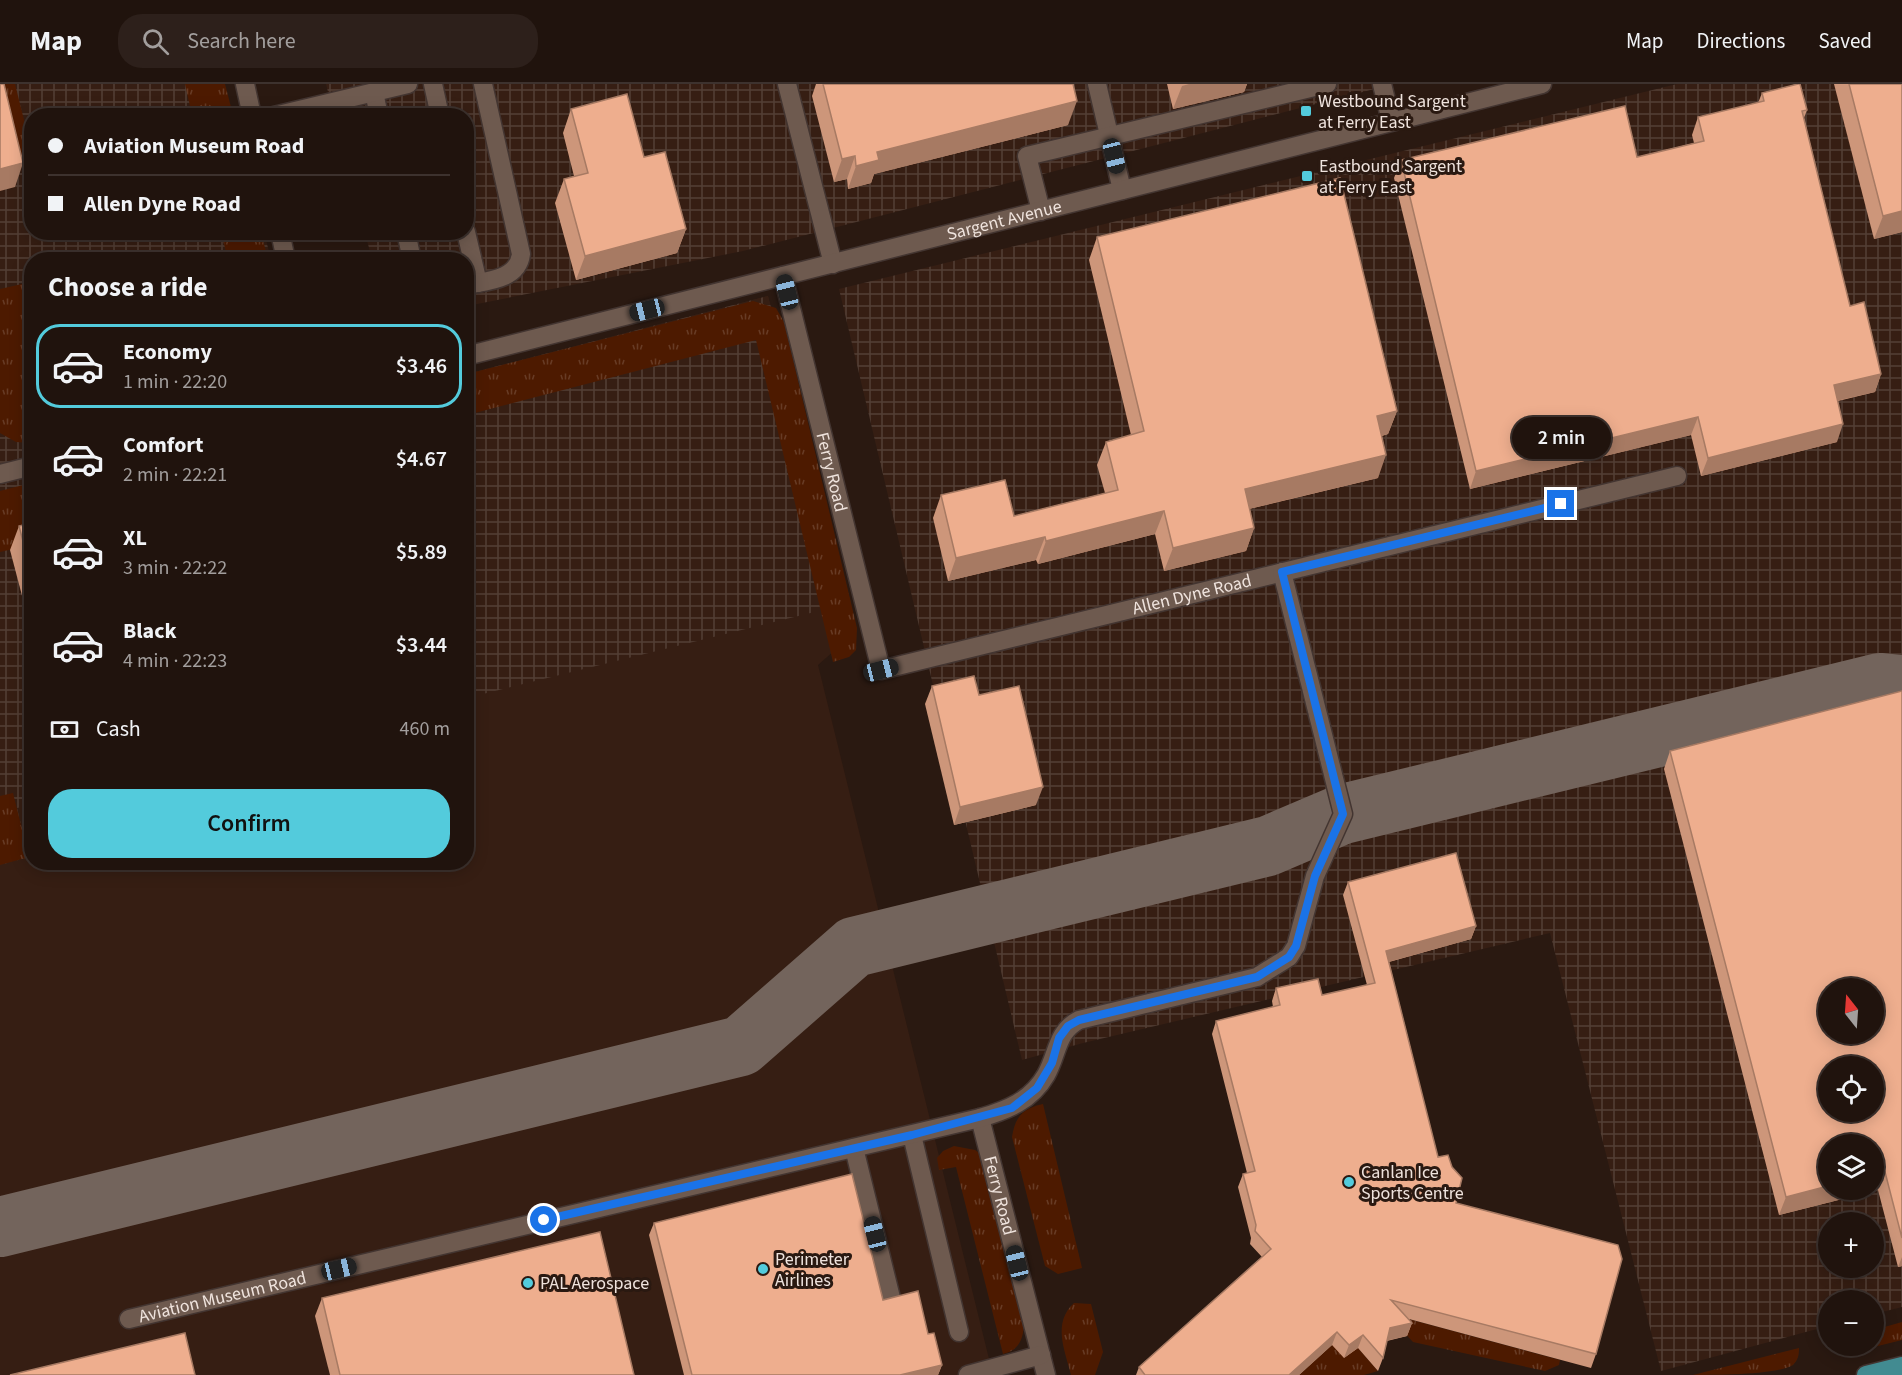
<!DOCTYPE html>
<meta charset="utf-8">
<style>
:root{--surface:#20130d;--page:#2d201b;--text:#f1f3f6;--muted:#a29e9d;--line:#3d322e;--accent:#53cbdc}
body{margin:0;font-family:"Source Sans 3",sans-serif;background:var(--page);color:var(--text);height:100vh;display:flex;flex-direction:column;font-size:22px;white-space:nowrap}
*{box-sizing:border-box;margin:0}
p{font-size:20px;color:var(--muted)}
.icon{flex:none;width:33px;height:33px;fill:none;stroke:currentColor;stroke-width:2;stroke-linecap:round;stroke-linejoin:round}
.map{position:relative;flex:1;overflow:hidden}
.side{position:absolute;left:24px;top:168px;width:450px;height:618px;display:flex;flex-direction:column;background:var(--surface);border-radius:24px;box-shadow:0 3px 15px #0003,0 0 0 2px var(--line)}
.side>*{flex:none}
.top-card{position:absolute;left:24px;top:24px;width:450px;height:132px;border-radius:24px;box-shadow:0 3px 15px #0003,0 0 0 2px var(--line);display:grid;align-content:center;height:132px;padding:0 24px;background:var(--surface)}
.needle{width:39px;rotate:343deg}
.controls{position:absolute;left:1818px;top:894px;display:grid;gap:12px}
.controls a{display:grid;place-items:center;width:66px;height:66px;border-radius:50%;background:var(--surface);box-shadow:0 3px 15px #0003,0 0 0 2px var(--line);font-size:30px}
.end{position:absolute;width:27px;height:27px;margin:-14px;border:8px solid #1a73e8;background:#fff;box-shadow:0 0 0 3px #fff}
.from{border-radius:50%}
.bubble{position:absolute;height:42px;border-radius:21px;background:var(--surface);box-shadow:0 3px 15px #0003,0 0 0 2px var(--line);font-size:20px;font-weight:600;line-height:42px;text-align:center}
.car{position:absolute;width:18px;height:36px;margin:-18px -9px;border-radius:8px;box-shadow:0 0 4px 2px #0007;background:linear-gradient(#222 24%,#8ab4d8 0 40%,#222 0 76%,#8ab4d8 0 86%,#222 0)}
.top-card b{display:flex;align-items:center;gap:21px;height:57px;font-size:22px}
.top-card b+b{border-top:2px solid var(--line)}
.top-card i{width:15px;height:15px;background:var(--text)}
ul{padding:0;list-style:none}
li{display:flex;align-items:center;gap:18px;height:84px;margin:0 12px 9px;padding:0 12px;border:3px solid transparent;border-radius:24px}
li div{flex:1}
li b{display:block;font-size:22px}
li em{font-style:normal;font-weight:600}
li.active{border-color:var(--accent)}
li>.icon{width:54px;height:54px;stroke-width:1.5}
h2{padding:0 24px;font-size:27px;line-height:72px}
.pay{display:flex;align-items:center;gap:15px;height:66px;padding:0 24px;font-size:22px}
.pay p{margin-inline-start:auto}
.button{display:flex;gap:12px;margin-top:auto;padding:12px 24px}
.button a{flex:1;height:69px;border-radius:24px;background:var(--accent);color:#111;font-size:24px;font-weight:600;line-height:69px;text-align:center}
header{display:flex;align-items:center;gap:36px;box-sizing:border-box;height:84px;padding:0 30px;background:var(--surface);border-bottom:2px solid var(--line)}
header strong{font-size:28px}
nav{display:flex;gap:33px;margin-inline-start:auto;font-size:21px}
.search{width:420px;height:54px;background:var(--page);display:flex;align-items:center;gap:15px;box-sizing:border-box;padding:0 21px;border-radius:24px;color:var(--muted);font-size:22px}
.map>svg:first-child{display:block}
.built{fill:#361e13}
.industrial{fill:url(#industrial-grid);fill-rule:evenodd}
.grass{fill:url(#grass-tufts)}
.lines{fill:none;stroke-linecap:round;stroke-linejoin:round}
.taxiway{stroke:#73645c;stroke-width:60}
.minor-casing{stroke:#433531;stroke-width:21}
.major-casing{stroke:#433531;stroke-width:21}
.minor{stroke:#6e5a4f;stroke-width:18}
.major{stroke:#428b91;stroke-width:18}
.wall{fill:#cd967a}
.shaded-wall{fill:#a77a63}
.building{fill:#eeae8e;stroke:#a77a63;stroke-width:1.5;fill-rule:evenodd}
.route{stroke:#1a73e8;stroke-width:8}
.poi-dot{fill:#53cbdc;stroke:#2a1911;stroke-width:2}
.labels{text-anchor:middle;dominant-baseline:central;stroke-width:6;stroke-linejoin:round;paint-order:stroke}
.poi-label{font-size:18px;fill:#efe3dd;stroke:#2a1911;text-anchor:start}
.street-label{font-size:18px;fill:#efe3dd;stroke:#2a1911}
</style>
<header>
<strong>Map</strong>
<div class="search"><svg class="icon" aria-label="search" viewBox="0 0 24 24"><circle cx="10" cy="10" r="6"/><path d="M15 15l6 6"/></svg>Search here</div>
<nav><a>Map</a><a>Directions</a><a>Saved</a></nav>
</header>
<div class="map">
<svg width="1902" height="1291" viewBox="0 0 1902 1291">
<defs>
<pattern id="industrial-grid" width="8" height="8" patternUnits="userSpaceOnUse" patternTransform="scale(1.5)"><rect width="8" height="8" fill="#361e13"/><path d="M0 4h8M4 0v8" fill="none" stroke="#533f35"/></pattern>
<pattern id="grass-tufts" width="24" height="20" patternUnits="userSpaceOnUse" patternTransform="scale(1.5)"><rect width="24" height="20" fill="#4d1a00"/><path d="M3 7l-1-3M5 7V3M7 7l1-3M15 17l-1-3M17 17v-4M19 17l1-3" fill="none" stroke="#673b25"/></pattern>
</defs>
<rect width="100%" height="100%" fill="#2a1911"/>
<polygon class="built" points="768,212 852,551 818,581 993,1291 0,1291 0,411 31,403 32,778 466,778 467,290"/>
<g class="industrial">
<polygon points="0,0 224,0 232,31 32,32 32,148 264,149 271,175 32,176 32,721 17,724 29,773 0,781"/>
<polygon points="326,0 1394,0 743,167 467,222 466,176 372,175 365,149 466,148 466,32 334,31"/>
<path d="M1677 0H1902V1223L1874 1230V1216H1828V1242L1661 1287 1550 849 1083 959 1022 976 839 205ZM1828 904H1874V950H1828ZM1828 982H1874V1028H1828ZM1828 1060H1874V1106H1828ZM1828 1138H1874V1184H1828Z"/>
<polygon points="768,212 851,519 467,614 467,290"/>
</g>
<g class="grass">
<polygon points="0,0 15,0 31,64 31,75 9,80"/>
<polygon points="185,0 225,0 233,31 192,31"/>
<polygon points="221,149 261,149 268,175 228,175"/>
<polygon points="31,198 32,198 31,359 16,358 0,349 0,205"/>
<polygon points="753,217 776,224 784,238 857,544 856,566 849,573 833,578 756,256 467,331 467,290"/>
<polygon points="31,399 31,461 0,468 0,407"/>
<polygon points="13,709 29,773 0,781 0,712"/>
<path d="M1043 1020 1082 1184 1058 1190 1045 1182 1012 1053C1015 1033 1023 1024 1043 1020Z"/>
<path d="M954 1062 975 1066 982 1071 1024 1241C1023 1256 1018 1267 1003 1270L956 1083 939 1086 937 1074 943 1067Z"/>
<path d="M1074 1219 1091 1220 1103 1268 1095 1291H1071C1065 1266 1052 1239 1074 1219Z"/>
<polygon points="1401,1233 1560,1276 1559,1281 1545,1287 1413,1258 1399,1243"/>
<polygon points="1902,1238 1902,1256 1862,1266 1851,1262 1874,1262 1874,1246"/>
<polygon points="1332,1261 1358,1264 1378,1287 1364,1291 1299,1291"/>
<path d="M1799 1264C1799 1271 1798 1276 1793 1281 1777 1291 1715 1291 1693 1291Z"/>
</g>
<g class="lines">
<polyline class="taxiway" points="0,1143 741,962 854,863 1268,762 1343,730 1880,599 1902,601"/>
<g class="minor-casing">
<g id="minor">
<polyline points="245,0 252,32"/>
<polyline points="433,0 440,32"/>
<polyline points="787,0 833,180"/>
<polyline points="1097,0 1122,106"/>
<polyline points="1382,0 1391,37"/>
<polyline points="374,8 379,32"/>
<polyline points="274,32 408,0"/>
<polyline points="1041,127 1027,72 1327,0"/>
<polyline points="280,148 286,176"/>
<polyline points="406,148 412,176"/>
<polyline points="466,148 478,199"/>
<path id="s1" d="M783 192 881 586 1677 392"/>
<path d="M466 201C487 197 518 196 521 170L483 0"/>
<path id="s2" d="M466 272 1542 0"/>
<polyline points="0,390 32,382"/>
<path id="s3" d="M980 1034 1046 1291"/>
<polyline points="912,1051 959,1248"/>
<polyline points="854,1064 891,1214"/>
<path id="s4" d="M129 1235 980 1034C1007 1026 1031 1017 1046 991 1058 970 1056 948 1079 936L1257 893 1289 873 1296 862 1315 792 1343 730 1282 488"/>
<polyline points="968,1291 1041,1271"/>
</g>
</g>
<g class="major-casing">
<polyline id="major" points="1866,1291 1902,1282"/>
</g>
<use href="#minor" class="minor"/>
<use href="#major" class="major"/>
</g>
<g class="wall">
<polygon points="816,0 1073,0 1068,41 874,90 871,99 848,105 847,95 834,98 812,12"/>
<polygon points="1167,0 1247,0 1244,8 1173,25"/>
<polygon points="1834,0 1902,0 1902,148 1874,155"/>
<polygon points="1762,9 1807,26 1804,34 1850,222 1881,290 1875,308 1838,317 1837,358 1701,392 1691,351 1470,405 1394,94 1401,76 1637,73 1694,59 1692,51 1698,33 1758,19"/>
<polygon points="571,25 644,73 686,145 677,169 576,196 555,119 564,95 574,92 563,49"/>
<polygon points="1097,153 1397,327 1388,350 1382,352 1378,394 1249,425 1254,444 1246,467 1164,487 1155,450 1038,480 1036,476 948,497 933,434 941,411 1014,432 1105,409 1097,381 1106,358 1131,351 1089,176"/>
<polygon points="32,439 32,542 30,542 10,466 19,442"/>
<polygon points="932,602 979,611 1036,721 954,741 925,620"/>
<polygon points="1902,607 1902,1182 1898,1183 1878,1106 1779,1131 1664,685 1670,667"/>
<polygon points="1348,798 1476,842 1471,855 1389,878 1438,1073 1456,1119 1596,1270 1591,1284 1409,1235 1412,1239 1407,1252 1387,1257 1383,1274 1378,1287 1358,1264 1344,1274 1332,1261 1299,1291 1136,1291 1139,1283 1262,1173 1250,1160 1251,1154 1238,1103 1243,1090 1247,1089 1212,950 1216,937 1273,923 1272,917 1276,904 1322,911 1367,901 1343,811"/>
<polygon points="654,1139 883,1216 928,1250 942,1281 938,1291 684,1291 649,1151"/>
<polygon points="322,1214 634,1291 330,1291 315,1232"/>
</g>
<g class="shaded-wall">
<polygon points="1189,0 1247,0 1244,8 1173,25 1182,2"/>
<polygon points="1077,17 1068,41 874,90 871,99 848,105 856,82 877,68"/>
<polygon points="855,72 847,95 834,98 842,75"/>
<polygon points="23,79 15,103 0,107 0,85"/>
<polygon points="1902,127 1902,148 1874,155 1883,132"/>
<polygon points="686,145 677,169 576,196 585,172"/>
<polygon points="1881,290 1875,308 1827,319 1834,301"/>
<polygon points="1397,327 1388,350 1369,355 1377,332"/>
<polygon points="1698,333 1691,351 1470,405 1476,387"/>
<polygon points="1843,340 1837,358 1701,392 1708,374"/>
<polygon points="1386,371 1378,394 1236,428 1245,405"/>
<polygon points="1164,427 1155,450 1038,480 1046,457"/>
<polygon points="1254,444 1246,467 1164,487 1173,464"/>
<polygon points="1045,453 1036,476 948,497 956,474"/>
<polygon points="1043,703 1036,721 954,741 960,723"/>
<polygon points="1476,842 1471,855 1381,880 1386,867"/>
<polygon points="1885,1088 1878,1106 1779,1131 1786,1113 1828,1102 1828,1106 1874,1106 1874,1091"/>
<polygon points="1902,1173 1902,1182 1898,1183"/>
<polygon points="1412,1239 1407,1252 1385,1257 1390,1244"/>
<polygon points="1337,1248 1332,1261 1299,1291 1289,1291"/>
<polygon points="1363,1251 1358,1264 1344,1274 1349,1261"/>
<polygon points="942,1281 938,1291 900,1291"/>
</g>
<g class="building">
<polygon points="0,0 4,0 23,79 0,85"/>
<polygon points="823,0 1073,0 1077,17 877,68 879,76 856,82 855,72 842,75"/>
<polygon points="1798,0 1800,0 1807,26 1802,27 1850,222 1864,218 1881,290 1834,301 1843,340 1708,374 1698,333 1476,387 1401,76 1625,22 1637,73 1704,57 1698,33 1764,17 1762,9"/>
<polygon points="1849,0 1902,0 1902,127 1883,132"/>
<polygon points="627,10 644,73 665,68 686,145 585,172 564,95 588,89 571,25"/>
<polygon points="1340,94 1397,327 1377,332 1386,371 1245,405 1254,444 1173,464 1164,427 1046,457 1045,453 956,474 941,411 1005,396 1014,432 1118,406 1106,358 1144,347 1097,153"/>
<polygon points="32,439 32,491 19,442"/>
<polygon points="974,592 979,611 1019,602 1043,703 960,723 932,602"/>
<path d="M1902 607V1154L1885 1088 1874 1091V1060H1828V1102L1786 1113 1670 667ZM1828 904H1874V950H1828ZM1828 982H1874V1028H1828Z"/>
<polygon points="1456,769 1476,842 1386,867 1438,1073 1448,1071 1452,1083 1462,1094 1456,1119 1618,1161 1622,1175 1596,1270 1391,1216 1412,1239 1390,1244 1383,1274 1363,1251 1349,1261 1337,1248 1289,1291 1145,1291 1139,1283 1271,1165 1255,1147 1256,1141 1243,1090 1255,1087 1216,937 1280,921 1276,904 1318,895 1322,911 1375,899 1348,798"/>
<polygon points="852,1090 883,1216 918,1207 928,1250 934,1249 942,1281 900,1291 692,1291 654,1139"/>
<polygon points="600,1148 634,1291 340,1291 322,1214"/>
<polygon points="185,1249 195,1291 10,1291"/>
</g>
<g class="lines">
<polyline class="route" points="544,1136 912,1051 1012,1024 1037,1004 1052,979 1059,954 1068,942 1079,936 1257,893 1289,873 1296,862 1315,792 1343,730 1282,488 1561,420"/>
</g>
<g class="poi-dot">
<rect x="1300" y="21" width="12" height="12" rx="3"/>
<rect x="1301" y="86" width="12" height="12" rx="3"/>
<circle cx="1349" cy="1098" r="6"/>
<circle cx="763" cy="1185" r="6"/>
<circle cx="528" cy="1199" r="6"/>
</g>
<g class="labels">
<g class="poi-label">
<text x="1318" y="17">Westbound Sargent<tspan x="1318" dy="21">at Ferry East</tspan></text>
<text x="1319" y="82">Eastbound Sargent<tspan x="1319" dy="21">at Ferry East</tspan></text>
<text x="1361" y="1088">Canlan Ice<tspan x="1361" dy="21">Sports Centre</tspan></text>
<text x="775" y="1175">Perimeter<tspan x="775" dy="21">Airlines</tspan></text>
<text x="540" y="1199">PAL Aerospace</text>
</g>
<g class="street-label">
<text stroke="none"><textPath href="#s2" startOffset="555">Sargent Avenue</textPath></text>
<text stroke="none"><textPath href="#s1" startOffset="202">Ferry Road</textPath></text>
<text stroke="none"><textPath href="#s1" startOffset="726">Allen Dyne Road</textPath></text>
<text stroke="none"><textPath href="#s3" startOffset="80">Ferry Road</textPath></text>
<text stroke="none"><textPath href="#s4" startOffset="96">Aviation Museum Road</textPath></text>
</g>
</g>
</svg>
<div class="controls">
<a><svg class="needle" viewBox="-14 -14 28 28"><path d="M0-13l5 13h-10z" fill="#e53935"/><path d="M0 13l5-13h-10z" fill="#a29e9d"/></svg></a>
<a><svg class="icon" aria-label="locate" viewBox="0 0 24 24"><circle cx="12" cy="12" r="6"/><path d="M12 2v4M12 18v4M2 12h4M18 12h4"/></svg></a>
<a><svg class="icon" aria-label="layers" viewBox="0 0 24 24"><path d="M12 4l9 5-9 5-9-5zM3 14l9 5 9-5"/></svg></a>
<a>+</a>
<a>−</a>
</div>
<i class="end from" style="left:544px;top:1136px"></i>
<i class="end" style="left:1561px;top:420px"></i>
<div class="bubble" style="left:1512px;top:333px;width:99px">2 min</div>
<i class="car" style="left:1114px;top:72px;rotate:166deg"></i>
<i class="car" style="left:787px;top:208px;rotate:346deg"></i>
<i class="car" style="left:647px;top:226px;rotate:256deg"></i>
<i class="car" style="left:881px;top:586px;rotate:76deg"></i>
<i class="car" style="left:875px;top:1150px;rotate:346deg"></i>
<i class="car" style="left:1017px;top:1179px;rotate:346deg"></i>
<i class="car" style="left:339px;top:1185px;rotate:77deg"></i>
<div class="top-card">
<b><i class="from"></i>Aviation Museum Road</b>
<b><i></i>Allen Dyne Road</b>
</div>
<section class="side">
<h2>Choose a ride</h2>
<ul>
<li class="active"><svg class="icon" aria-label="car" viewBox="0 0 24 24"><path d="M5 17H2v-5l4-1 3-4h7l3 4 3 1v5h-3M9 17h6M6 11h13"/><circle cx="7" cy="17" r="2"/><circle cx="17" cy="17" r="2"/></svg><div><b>Economy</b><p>1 min · 22:20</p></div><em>$3.46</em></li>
<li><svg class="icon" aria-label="car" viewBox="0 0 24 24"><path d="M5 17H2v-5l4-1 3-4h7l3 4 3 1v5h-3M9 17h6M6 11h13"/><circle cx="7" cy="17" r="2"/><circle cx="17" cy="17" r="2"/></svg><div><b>Comfort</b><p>2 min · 22:21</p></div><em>$4.67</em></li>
<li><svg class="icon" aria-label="car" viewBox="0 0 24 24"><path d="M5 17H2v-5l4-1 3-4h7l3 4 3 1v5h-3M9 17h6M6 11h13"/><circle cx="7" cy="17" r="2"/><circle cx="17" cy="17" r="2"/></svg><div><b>XL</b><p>3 min · 22:22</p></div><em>$5.89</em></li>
<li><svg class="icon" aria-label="car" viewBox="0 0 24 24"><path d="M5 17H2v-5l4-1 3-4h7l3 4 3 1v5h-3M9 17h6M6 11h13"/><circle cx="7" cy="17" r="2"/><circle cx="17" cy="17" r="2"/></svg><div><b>Black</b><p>4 min · 22:23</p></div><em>$3.44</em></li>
</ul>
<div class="pay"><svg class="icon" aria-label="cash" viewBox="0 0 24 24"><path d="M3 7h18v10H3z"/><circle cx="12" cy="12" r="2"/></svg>Cash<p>460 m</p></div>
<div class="button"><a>Confirm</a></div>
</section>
</div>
